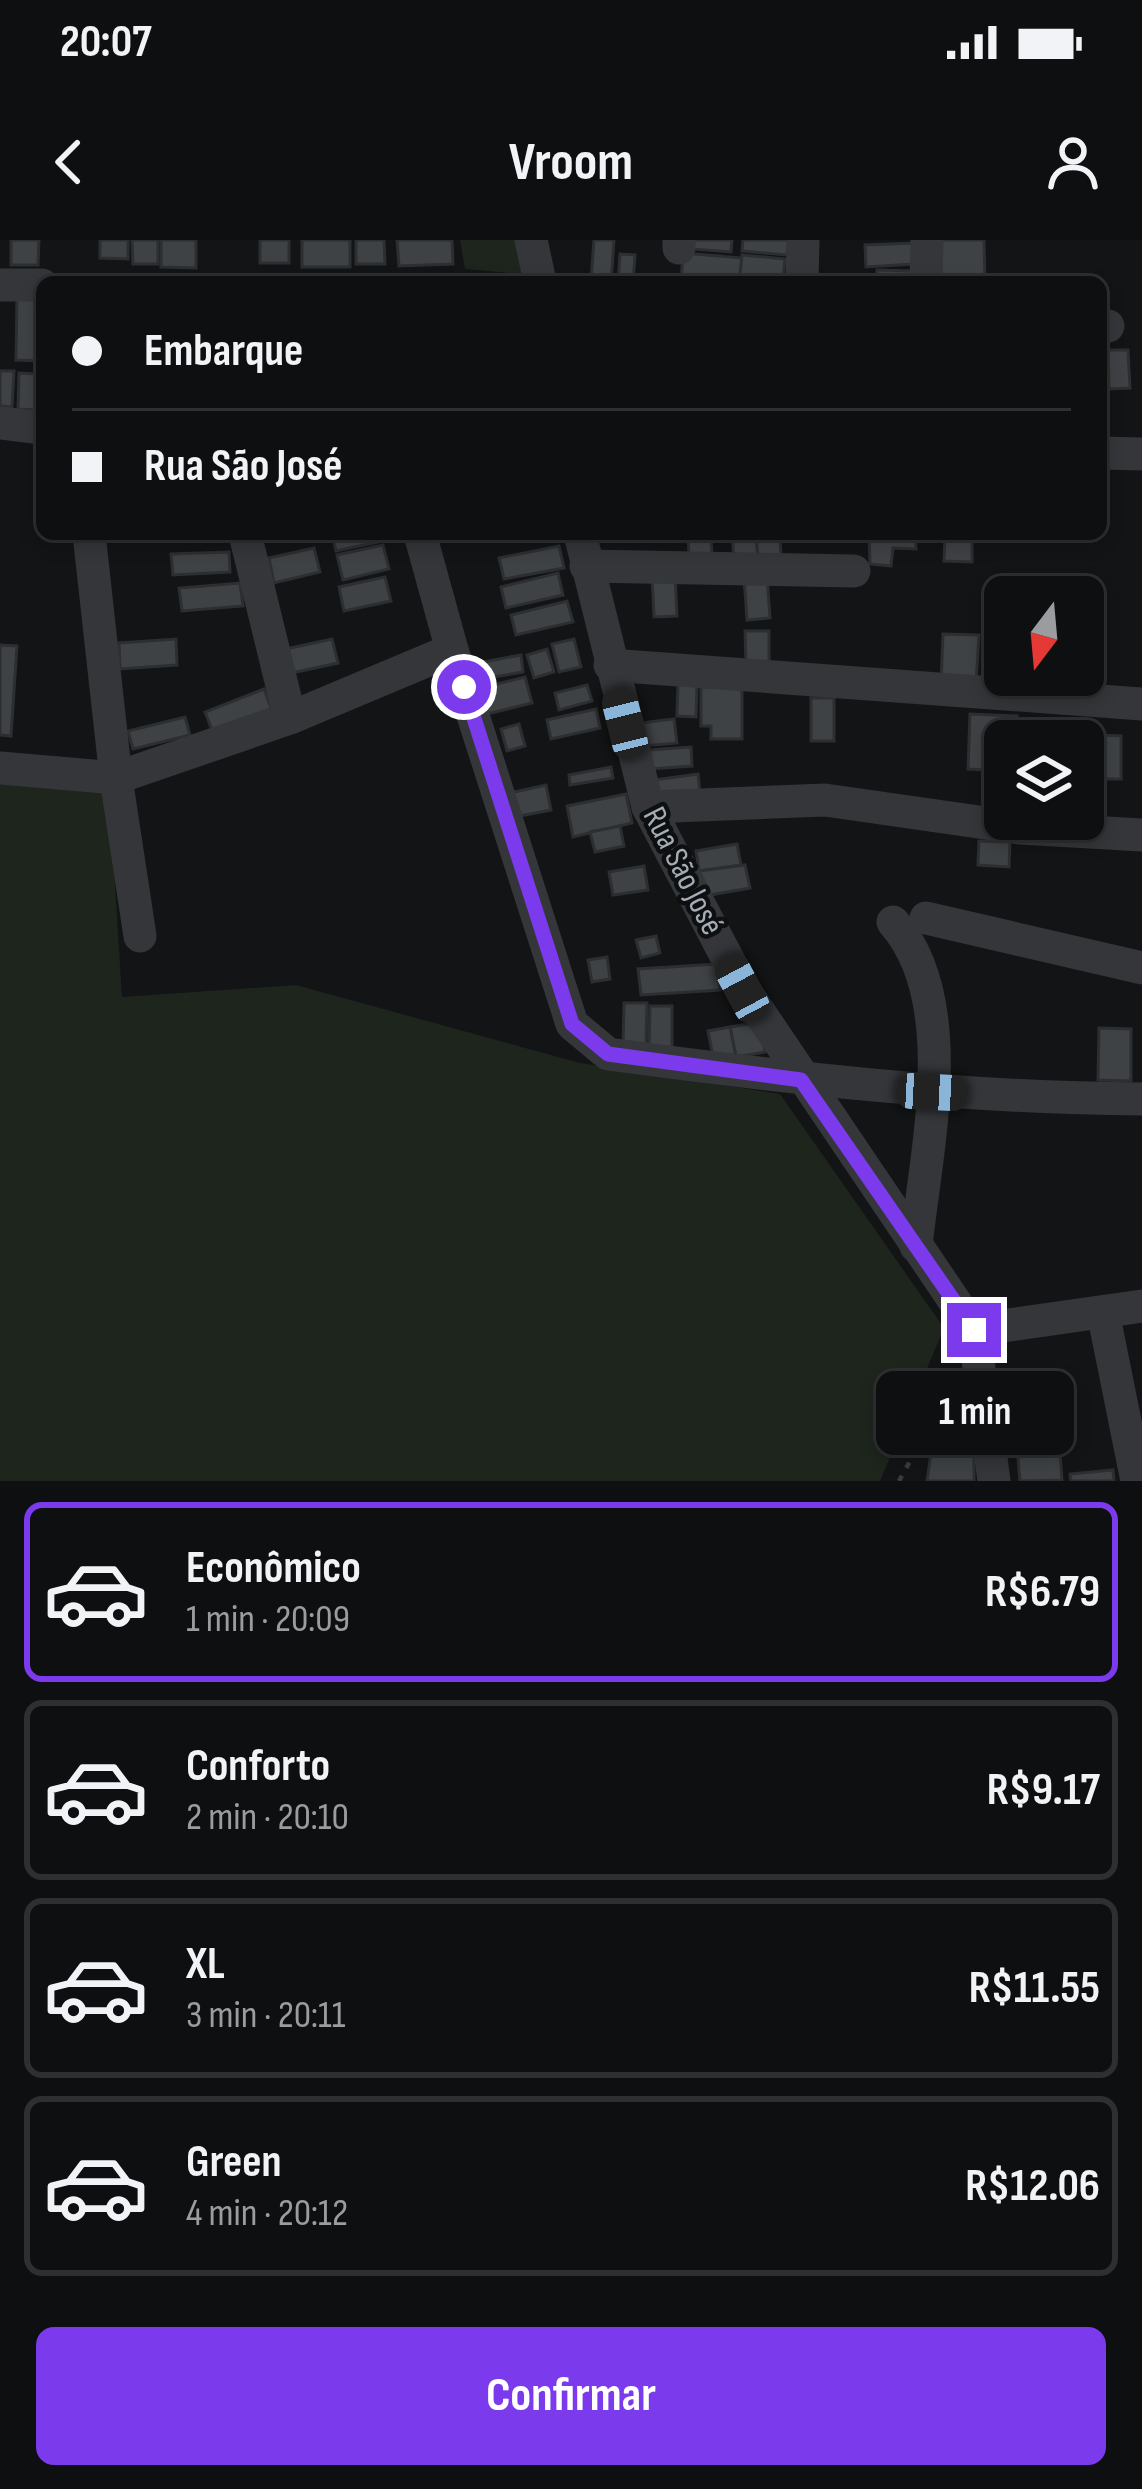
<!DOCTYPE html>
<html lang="pt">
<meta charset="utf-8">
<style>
:root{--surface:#0e0f10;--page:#171819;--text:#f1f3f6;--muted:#9b9c9f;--line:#2e2f30;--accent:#7c3aed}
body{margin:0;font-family:"Sofia Sans Condensed",sans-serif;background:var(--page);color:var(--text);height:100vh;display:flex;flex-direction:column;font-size:45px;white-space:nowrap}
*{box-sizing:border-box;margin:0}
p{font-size:39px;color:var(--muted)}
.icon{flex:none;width:66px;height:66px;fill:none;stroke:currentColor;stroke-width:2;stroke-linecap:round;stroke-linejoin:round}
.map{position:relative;height:1241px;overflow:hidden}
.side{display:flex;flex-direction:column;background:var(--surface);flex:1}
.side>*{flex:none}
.top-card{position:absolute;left:36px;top:36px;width:1071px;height:264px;border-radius:18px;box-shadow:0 6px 18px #0003,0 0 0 3px var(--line);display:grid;align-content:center;height:264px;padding:0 36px;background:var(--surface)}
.needle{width:78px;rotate:196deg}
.buttons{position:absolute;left:984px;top:336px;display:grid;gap:24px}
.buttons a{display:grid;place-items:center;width:120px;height:120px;border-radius:18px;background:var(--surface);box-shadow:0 6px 18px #0003,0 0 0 3px var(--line);font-size:60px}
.end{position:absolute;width:54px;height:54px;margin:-27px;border:15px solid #7c3aed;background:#fff;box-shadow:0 0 0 6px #fff}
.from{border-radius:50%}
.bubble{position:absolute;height:84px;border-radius:18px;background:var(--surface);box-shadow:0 6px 18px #0003,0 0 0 3px var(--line);font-size:39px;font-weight:700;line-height:84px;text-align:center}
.car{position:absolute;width:36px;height:72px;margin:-36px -18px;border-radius:15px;box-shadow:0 0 9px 3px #0007;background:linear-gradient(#222 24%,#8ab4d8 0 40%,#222 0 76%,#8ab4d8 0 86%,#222 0)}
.top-card b{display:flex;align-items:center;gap:42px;height:114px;font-size:45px}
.top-card b+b{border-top:3px solid var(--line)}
.top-card i{width:30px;height:30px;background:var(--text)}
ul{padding:21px 0 0;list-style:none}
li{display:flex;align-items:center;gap:36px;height:180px;margin:0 24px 18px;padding:0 12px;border:6px solid var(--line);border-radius:18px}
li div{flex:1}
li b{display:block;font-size:45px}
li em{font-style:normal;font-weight:700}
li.current{border-color:var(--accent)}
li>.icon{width:108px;height:108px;stroke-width:1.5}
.button{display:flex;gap:24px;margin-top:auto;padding:24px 36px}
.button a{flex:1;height:138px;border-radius:18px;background:var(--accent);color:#fff;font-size:48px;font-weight:700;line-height:138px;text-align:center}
.status{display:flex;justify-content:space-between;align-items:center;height:84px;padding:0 60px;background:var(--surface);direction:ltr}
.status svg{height:33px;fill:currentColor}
header{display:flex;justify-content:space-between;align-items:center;height:156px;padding:0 36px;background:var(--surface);font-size:54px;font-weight:700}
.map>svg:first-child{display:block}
.green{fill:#1d251d}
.building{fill:#3f4245;stroke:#2d2e31;stroke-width:3}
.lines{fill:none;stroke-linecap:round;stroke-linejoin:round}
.path{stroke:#3a3d41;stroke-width:4.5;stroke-dasharray:6 9;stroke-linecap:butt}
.minor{stroke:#34363a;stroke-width:33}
.route{stroke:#7c3aed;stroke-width:15}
.labels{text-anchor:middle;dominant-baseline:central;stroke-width:9;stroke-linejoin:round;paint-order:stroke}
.street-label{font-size:33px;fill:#a4adb6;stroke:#0e0f10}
</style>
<div class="status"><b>20:07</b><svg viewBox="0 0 49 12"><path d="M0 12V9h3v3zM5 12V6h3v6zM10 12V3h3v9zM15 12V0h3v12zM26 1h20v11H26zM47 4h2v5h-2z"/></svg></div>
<header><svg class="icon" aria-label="back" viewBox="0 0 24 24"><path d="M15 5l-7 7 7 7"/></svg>Vroom<svg class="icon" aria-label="person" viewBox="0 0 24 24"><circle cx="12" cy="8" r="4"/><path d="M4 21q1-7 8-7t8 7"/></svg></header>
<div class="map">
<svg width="1142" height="1241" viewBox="0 0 1142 1241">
<rect width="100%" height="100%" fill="#131415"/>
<g class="green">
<polygon points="460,0 515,0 523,34 465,29"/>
<polygon points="0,539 109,548 122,757 296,745 580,823 780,854 944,1088 880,1241 0,1241"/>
</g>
<g class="building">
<polygon points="11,0 39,0 38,25 11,25"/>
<polygon points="100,0 128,0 128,19 100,18"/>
<polygon points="132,0 158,0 158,24 133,24"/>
<polygon points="161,0 196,0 196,28 161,27"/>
<rect x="260" y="0" width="29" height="23"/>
<rect x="302" y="0" width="48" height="27"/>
<polygon points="356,0 384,0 385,24 356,24"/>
<polygon points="397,0 452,0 453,24 399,26"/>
<polygon points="594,0 614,0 611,42 591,40"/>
<polygon points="694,0 732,0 731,12 693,9"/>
<polygon points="743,0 789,0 787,15 742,11"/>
<polygon points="939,0 984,0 985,42 941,42"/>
<polygon points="913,3 914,24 866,27 865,5"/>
<polygon points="683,13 742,18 740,42 681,42"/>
<polygon points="620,14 635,15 633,42 618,42"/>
<polygon points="742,15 785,19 783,40 740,35"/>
<polygon points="877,30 912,31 912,42 877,42"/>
<polygon points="17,56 42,58 42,121 16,120"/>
<polygon points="1108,110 1128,110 1130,148 1109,149"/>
<polygon points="0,131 14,131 12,167 0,166"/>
<polygon points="19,133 37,134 36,170 18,169"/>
<polygon points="332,294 380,294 382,301 336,311"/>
<polygon points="688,294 711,294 712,316 689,317"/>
<polygon points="732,294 756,294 758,319 734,320"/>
<polygon points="756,294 780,294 781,319 758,319"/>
<polygon points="869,294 915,294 916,309 893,308 891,326 870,324"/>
<polygon points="945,294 972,294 972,322 944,321"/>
<polygon points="383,305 389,329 343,340 337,315"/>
<polygon points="559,306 564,328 504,339 499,318"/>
<polygon points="314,308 320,332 274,343 269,318"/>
<polygon points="229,312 230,332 173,335 171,314"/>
<polygon points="558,333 563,355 506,368 501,347"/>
<polygon points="675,334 677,376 654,377 652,335"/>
<polygon points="385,337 391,361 344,371 339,347"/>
<polygon points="767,337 770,378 747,380 744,338"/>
<polygon points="240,343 243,366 182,371 179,348"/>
<polygon points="995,353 1015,353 1015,357 1005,357 1005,394 994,393"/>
<polygon points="567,361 573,382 516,395 511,375"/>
<polygon points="745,391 769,391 769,426 746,427"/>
<polygon points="943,394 979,395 976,444 941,442"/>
<polygon points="176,399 177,425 120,429 119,403"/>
<polygon points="332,399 338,423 292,433 286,409"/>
<polygon points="574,399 581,427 559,432 552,404"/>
<polygon points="0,405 17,406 11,496 0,495"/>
<polygon points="547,409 554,432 534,438 527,415"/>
<polygon points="521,415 523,432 475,440 472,424"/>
<polygon points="525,437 532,463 479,476 472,450"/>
<polygon points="678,444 697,445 696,477 677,476"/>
<polygon points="587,445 592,461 559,470 555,453"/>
<polygon points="701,447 742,447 742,499 711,499 711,486 701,486"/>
<polygon points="264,449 273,473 214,495 205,472"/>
<rect x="811" y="458" width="23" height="43"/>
<polygon points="596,469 600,488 551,499 547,480"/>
<polygon points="970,474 1017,476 1016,501 1005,501 1005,531 968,529"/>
<polygon points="185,477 190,495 133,509 128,491"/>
<polygon points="674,479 677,503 643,506 640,483"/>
<polygon points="519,484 525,506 507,511 501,489"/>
<polygon points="1098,495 1121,496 1121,539 1098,539"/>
<polygon points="691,507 692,526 650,529 649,510"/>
<polygon points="611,527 613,538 570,545 569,535"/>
<polygon points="698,534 700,553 656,558 654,540"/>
<polygon points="546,545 551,570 515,577 510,553"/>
<polygon points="626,554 632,583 573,597 567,566"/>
<polygon points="620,586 624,606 595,612 590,592"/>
<polygon points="979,601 1010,602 1009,627 978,625"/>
<polygon points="737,604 741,625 699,631 696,611"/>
<polygon points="745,625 750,648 710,655 699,631"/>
<polygon points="644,626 648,650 613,655 609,632"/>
<polygon points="656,696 660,713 641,718 636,700"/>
<polygon points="607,717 610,739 592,742 588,720"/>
<polygon points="717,724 720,750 641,755 638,729"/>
<polygon points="624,763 647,763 646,806 623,806"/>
<polygon points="650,766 672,766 672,809 649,808"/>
<polygon points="760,782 765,812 736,817 730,787"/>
<polygon points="730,787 736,817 714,821 708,791"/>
<polygon points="1099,788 1131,789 1131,841 1098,840"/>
<polygon points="1040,1146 1042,1172 1001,1176 998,1149"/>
<polygon points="934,1192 974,1198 974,1241 927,1241"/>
<polygon points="1060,1213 1062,1240 1020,1241 1018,1217"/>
<polygon points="1113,1230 1114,1241 1071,1241 1070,1234"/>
</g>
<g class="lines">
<polyline class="path" points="899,1241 952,1146"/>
<g class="minor">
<polyline points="531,0 540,42"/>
<polyline points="679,0 679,8"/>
<polyline points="802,42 803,0"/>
<polyline points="926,42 927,0"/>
<polyline points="0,45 42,45"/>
<polyline points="1101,86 1108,86"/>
<polyline points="0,183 42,188"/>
<polyline points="1101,213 1141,214"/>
<polyline points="89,294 116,538 140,696"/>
<polyline points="245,294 290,478"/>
<path d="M420 294 452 410 572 784 608 814C786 838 962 858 1142 859"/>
<polyline points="580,294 648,567 743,748 974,1090 994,1241"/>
<polyline points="586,326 854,331"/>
<polyline points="610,425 1142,464"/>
<polyline points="0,528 116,538 290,478 452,410"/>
<polyline points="648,567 825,560 1020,588 1142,595"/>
<polyline points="926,678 1142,728"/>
<path d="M893 682C962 760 926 910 916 1006"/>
<polyline points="1103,1072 1137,1241"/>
<polyline points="974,1090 1142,1066"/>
</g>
</g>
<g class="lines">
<polyline class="route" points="464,447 572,784 608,814 801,840 974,1090"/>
</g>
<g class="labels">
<g class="street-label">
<text transform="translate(683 631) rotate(63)">Rua São José</text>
</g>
</g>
</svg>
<div class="buttons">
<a><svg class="needle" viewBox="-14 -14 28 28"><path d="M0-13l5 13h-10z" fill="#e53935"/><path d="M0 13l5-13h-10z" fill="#9b9c9f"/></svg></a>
<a><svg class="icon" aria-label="layers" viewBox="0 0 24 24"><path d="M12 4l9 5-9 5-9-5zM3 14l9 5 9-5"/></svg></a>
</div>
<i class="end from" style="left:464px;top:447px"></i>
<i class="end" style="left:974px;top:1090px"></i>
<div class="bubble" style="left:876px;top:1131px;width:198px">1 min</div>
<i class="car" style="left:625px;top:483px;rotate:346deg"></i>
<i class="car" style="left:742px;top:748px;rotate:332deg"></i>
<i class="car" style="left:932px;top:852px;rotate:93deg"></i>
<div class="top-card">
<b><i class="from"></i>Embarque</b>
<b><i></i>Rua São José</b>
</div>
</div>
<section class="side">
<ul>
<li class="current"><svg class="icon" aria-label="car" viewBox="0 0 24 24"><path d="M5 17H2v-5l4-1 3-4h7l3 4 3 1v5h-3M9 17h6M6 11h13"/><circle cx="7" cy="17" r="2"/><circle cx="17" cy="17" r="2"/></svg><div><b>Econômico</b><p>1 min · 20:09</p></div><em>R$6.79</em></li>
<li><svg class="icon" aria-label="car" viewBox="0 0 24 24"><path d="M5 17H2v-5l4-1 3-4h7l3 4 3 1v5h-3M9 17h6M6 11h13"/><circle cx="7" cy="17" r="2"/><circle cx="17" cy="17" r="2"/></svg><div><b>Conforto</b><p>2 min · 20:10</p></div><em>R$9.17</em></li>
<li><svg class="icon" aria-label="car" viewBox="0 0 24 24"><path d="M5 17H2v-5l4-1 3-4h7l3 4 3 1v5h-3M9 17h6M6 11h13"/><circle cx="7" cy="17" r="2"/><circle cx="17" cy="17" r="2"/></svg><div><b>XL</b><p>3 min · 20:11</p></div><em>R$11.55</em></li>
<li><svg class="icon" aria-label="car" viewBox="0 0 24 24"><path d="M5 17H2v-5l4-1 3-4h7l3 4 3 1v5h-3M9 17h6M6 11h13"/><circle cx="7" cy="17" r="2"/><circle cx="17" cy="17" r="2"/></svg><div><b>Green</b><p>4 min · 20:12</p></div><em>R$12.06</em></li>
</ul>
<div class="button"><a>Confirmar</a></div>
</section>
